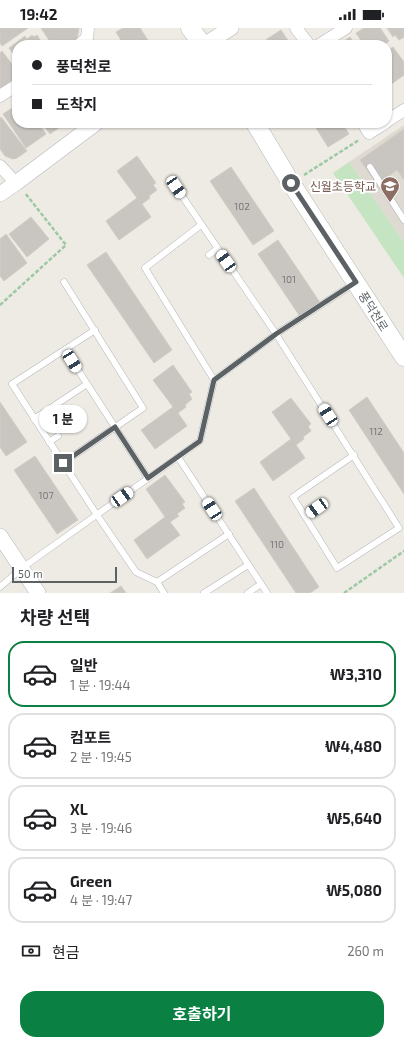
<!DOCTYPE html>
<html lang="ko">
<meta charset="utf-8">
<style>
:root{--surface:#fff;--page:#f6f6f6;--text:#202124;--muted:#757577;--line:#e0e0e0;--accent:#0b8043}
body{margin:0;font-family:"Exo 2","Noto Sans KR",sans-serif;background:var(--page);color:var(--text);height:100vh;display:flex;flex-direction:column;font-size:15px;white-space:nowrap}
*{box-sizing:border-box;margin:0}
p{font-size:13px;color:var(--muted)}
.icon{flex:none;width:22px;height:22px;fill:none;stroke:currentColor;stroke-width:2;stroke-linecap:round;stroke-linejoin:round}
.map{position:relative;height:565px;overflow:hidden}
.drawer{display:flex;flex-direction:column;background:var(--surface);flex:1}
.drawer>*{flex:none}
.top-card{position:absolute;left:12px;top:12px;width:380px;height:88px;border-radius:16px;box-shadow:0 1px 3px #0004;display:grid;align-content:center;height:88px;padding:0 20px;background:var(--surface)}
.scale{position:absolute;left:12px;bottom:10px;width:105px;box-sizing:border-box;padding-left:4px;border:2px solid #5c6164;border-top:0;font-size:11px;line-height:14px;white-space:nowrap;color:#5c6164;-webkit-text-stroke:3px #fff;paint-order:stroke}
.end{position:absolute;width:18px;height:18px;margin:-9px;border:5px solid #5c6164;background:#fff;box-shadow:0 0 0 2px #fff}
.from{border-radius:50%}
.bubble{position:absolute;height:28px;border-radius:14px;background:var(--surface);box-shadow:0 1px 3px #0004;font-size:13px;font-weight:700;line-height:28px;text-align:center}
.car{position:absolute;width:12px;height:24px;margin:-12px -6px;border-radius:5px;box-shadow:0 0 3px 1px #0007;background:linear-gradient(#fff 24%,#345 0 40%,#fff 0 76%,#345 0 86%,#fff 0)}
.top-card b{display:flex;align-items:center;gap:14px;height:38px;font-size:15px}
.top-card b+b{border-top:1px solid var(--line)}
.top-card i{width:10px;height:10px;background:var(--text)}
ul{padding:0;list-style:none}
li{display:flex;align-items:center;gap:12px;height:66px;margin:0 8px 6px;padding:0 12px;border:2px solid var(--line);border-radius:16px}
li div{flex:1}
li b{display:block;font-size:15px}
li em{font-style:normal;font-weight:700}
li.current{border-color:var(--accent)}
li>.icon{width:36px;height:36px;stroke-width:1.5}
h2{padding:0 20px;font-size:18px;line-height:48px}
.pay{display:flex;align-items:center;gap:10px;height:44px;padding:0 20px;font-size:15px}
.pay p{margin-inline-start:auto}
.action{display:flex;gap:8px;margin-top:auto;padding:8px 20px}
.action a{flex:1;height:46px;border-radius:16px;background:var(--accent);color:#fff;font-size:16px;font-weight:700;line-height:46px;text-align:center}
.status{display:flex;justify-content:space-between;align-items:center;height:28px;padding:0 20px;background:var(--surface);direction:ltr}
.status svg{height:11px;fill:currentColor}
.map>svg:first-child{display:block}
.education{fill:#dedad2}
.green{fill:#c5e5c2}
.building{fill:#c9c6c1;stroke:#d3ccc3}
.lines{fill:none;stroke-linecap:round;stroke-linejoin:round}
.service-casing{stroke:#b5b7bb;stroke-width:7}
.minor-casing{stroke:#b5b7bb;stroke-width:13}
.tertiary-casing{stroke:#b5b7bb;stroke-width:16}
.secondary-casing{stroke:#b3b8bb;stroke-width:19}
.path{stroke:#9cc8a4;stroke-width:2.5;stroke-dasharray:4 2;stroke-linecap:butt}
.service{stroke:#fff;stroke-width:6}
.minor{stroke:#fff;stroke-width:12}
.tertiary{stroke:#fff;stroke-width:15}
.secondary{stroke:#fff;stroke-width:18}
.route{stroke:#5c6164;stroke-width:5}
.labels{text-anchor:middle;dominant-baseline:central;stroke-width:4;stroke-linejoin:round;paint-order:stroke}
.number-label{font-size:10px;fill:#777a7b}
.education-label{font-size:12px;fill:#785e54;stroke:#fff;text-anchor:end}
.street-label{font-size:12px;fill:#5c6164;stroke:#fff}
</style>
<div class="status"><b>19:42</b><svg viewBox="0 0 49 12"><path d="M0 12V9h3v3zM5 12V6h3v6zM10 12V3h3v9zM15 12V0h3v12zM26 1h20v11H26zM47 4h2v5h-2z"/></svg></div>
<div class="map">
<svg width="404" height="565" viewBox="0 0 404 565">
<rect width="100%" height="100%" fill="#eeebe4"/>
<polygon class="education" points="404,97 404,215 349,134"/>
<polygon class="green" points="349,134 404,215 404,250 333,145"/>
<g class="building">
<polygon points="0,0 28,0 2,18 0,15"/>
<polygon points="41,0 79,0 77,12 69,17 52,17"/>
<polygon points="123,0 140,0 151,17 124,17 116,4"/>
<polygon points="364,0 380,0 389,13 384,17 364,17 356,5"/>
<polygon points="387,0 404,0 404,9 399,12 395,7 393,9"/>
<polygon points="281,2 291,17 266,17 267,11"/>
<polygon points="32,7 34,9 37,7 43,17 17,17 17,32 9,20 25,8 27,11"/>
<polygon points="350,9 355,17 338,17"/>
<polygon points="393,19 404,34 404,47 390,57 387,52 387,23"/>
<polygon points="2,23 17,43 17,49 0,61 0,25"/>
<polygon points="17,77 17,95 38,95 46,106 26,120 3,86"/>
<polygon points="1,89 27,123 17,130 13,131 5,128 0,121 0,90"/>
<polygon points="42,95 66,95 50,106"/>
<polygon points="313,95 342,95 349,106 328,119"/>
<polygon points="404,101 404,152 397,142 377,156 360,132"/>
<polygon points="137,128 156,155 153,157 157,162 149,168 150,170 142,176 151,189 119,212 106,193 137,170 117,143"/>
<polygon points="231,139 274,203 253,217 210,153"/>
<polygon points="31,189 49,211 27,229 9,206"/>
<polygon points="6,206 27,235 4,253 0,248 0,211"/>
<polygon points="278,212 321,276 301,290 258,226"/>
<polygon points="106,224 172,322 154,335 87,237"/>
<polygon points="173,337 192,364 189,366 192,371 185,377 186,379 178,385 187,398 155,421 141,402 173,379 153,352"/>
<polygon points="367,369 404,425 404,466 349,382"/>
<polygon points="291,370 311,396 308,398 311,403 303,409 304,411 296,417 305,430 273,453 260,434 291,411 272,384"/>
<polygon points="0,374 27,414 6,428 0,419"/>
<polygon points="35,428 78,492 57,506 14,442"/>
<polygon points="165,447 185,474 182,476 185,480 177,486 179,488 170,494 180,507 147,531 134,512 165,489 146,461"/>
<polygon points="254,460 319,559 310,565 296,565 235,473"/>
<polygon points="121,558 126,565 110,565"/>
</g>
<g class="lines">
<g class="service-casing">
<g id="service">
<polyline points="370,139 404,192"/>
<polyline points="176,159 276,306 399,500 337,540 293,469 354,427"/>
<polyline points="201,197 145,240 214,352"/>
<polyline points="209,227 217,221"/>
<polyline points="95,302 12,356 97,487 136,544 157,554 164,565"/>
<polyline points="65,322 148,450"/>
<polyline points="34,391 87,356"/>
<polyline points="49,414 58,408"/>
<polyline points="178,429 267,565"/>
<polyline points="63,435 143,380 64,254"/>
<polyline points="306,488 317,480"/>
<polyline points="157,554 229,506"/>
<polyline points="0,559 22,540 178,429 200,413 214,352 276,306 355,255"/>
<polyline points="204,565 248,537"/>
<polyline points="248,565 261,556"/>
</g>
</g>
<g class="minor-casing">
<g id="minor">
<polyline points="296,0 309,17"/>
<polyline points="79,17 87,10 88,0"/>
<polyline points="319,17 346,0"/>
<polyline points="0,68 17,57"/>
<polyline points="387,93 404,82"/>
<polyline points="363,95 369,105 385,95"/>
<polyline points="0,138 16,155"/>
</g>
</g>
<g class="tertiary-casing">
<g id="tertiary">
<polyline points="204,17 231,0"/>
<polyline points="0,166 16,155 96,95"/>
<polyline points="0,508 38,565"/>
</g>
</g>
<g class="secondary-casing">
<g id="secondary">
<polyline points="190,0 203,17"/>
<polyline points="255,95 291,155 404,329"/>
</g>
</g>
<g class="path">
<polyline points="304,147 359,112"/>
<polyline points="0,277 66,217 25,165"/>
<polyline points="344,565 404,523"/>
</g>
<use href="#service" class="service"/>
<use href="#minor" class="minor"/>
<use href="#tertiary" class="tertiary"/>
<use href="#secondary" class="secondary"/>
</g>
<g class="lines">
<polyline class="route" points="63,435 115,399 148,450 200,413 214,352 276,306 356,254 291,155"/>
</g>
<defs>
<g id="school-pin" transform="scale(1)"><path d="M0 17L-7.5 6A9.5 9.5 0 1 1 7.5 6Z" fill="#8d6e63" stroke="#fff"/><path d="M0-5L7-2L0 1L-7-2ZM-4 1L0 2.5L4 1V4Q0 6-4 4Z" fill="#fff"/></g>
</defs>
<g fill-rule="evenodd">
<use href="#school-pin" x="390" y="158"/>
</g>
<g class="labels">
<g class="number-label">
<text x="242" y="178">102</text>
<text x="289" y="251">101</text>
<text x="376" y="403">112</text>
<text x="46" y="467">107</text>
<text x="277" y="516">110</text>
</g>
<g class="education-label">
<text x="376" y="158">신월초등학교</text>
</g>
<g class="street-label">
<text transform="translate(374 283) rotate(58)">풍덕천로</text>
</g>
</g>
</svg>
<div class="scale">50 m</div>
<i class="end from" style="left:291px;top:155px"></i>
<i class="end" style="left:63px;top:435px"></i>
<div class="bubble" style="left:39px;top:377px;width:48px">1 분</div>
<i class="car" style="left:176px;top:159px;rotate:146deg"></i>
<i class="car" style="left:226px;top:233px;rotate:325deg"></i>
<i class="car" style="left:72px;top:333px;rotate:148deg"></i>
<i class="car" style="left:328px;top:387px;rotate:327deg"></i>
<i class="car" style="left:122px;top:469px;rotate:55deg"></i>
<i class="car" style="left:317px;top:480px;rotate:235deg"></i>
<i class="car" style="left:212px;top:481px;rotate:327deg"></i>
<div class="top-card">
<b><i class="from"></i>풍덕천로</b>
<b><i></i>도착지</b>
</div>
</div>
<section class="drawer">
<h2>차량 선택</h2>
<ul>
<li class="current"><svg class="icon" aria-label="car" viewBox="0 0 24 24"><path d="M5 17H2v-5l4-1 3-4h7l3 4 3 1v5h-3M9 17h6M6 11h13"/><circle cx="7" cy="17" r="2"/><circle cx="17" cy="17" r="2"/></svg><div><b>일반</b><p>1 분 · 19:44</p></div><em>₩3,310</em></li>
<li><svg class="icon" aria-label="car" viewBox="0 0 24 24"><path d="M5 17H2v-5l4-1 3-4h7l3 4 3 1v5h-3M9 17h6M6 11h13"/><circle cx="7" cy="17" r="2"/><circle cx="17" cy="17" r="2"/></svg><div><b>컴포트</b><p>2 분 · 19:45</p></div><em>₩4,480</em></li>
<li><svg class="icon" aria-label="car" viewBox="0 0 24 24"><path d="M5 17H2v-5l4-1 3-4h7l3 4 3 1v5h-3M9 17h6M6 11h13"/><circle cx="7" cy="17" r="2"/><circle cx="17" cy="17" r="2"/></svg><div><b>XL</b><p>3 분 · 19:46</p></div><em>₩5,640</em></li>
<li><svg class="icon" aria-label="car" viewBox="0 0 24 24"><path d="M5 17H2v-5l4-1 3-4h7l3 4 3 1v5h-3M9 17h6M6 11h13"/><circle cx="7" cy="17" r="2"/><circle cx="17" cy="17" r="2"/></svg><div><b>Green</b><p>4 분 · 19:47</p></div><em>₩5,080</em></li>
</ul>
<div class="pay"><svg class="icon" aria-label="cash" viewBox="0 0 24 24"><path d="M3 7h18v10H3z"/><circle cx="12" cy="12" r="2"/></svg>현금<p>260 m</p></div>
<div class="action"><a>호출하기</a></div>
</section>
